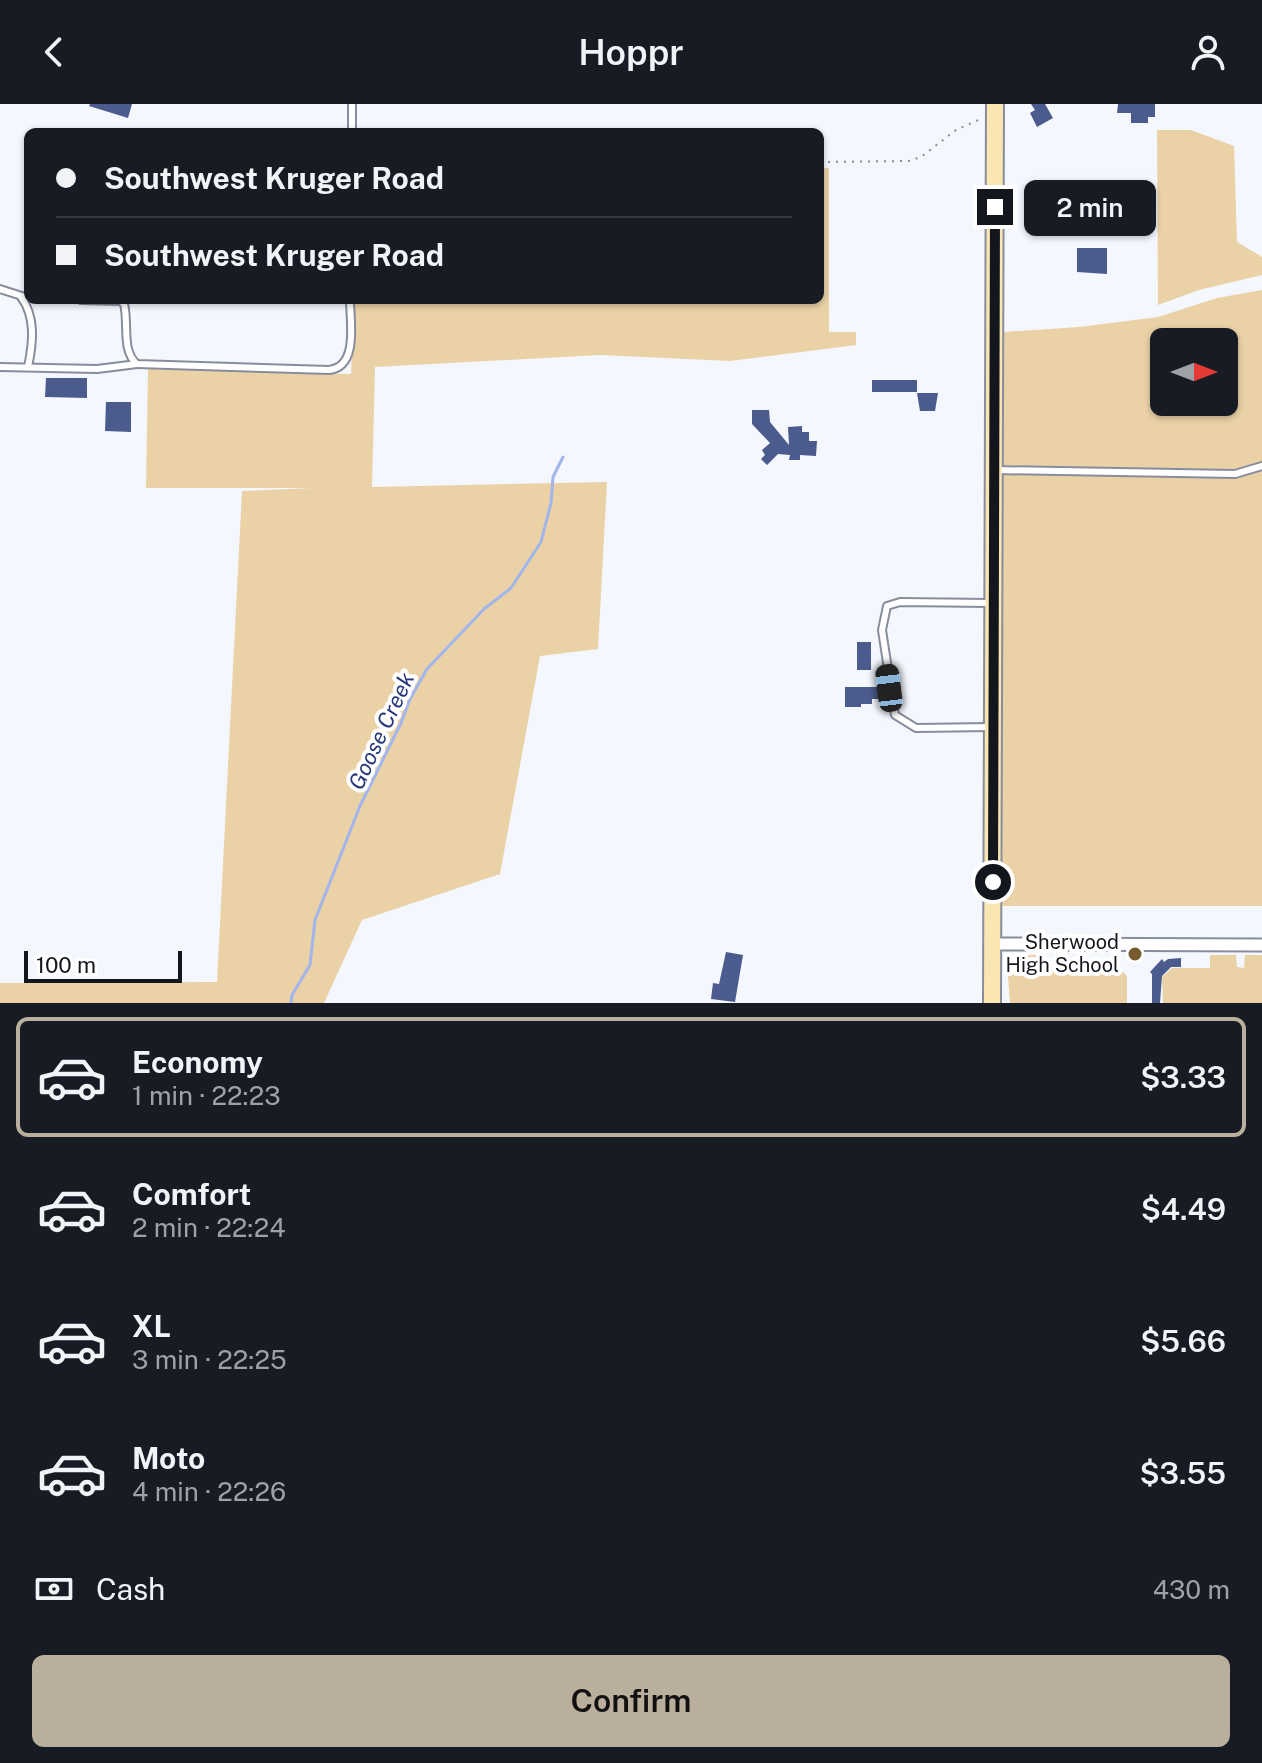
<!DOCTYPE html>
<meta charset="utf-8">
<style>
:root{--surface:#171b24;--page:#242831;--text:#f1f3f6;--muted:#9ea1a6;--line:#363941;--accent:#b9af9c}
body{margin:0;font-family:"Public Sans",sans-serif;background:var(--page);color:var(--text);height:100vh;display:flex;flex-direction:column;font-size:30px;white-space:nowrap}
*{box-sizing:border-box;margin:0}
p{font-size:26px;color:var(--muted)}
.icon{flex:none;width:44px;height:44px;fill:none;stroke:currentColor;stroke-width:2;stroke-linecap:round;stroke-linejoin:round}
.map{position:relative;height:899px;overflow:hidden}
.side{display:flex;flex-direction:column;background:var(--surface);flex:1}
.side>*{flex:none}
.hud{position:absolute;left:24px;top:24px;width:800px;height:176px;border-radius:12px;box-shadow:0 2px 6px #0004;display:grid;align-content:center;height:176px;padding:0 32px;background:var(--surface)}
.needle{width:52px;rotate:90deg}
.controls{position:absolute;left:1150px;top:224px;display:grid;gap:16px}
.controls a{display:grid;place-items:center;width:88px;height:88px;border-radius:12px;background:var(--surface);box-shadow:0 2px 6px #0004;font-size:40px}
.scale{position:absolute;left:24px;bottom:20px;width:158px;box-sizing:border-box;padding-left:8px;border:4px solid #13161c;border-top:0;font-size:22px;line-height:28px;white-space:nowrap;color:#13161c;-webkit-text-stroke:6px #fff;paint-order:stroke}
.end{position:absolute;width:36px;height:36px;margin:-18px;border:10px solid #13161c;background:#fff;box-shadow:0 0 0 4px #fff}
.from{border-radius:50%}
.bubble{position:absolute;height:56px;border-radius:12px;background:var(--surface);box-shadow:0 2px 6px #0004;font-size:26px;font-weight:600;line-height:56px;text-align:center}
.car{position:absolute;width:24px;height:48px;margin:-24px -12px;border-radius:10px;box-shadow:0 0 6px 2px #0007;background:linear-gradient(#222 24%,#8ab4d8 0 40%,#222 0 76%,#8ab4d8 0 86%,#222 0)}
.hud b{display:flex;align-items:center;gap:28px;height:76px;font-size:30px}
.hud b+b{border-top:2px solid var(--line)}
.hud i{width:20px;height:20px;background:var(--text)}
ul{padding:14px 0 0;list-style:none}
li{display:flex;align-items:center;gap:24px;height:120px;margin:0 16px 12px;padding:0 16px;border:4px solid transparent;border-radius:12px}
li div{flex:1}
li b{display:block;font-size:30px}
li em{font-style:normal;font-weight:600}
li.on{border-color:var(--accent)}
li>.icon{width:72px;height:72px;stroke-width:1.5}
.pay{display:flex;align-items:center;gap:20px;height:88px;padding:0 32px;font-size:30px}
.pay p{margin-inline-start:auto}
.action{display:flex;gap:16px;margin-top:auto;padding:16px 32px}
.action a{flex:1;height:92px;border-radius:12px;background:var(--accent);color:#111;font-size:32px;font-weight:600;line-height:92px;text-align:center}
header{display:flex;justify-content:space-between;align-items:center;height:104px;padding:0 32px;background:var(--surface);font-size:36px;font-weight:600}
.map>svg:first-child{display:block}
.green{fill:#ead1a6;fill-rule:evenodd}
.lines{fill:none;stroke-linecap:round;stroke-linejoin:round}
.stream{stroke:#a2b5ed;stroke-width:3}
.building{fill:#4c5b8d}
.lane-casing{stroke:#888d9e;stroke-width:10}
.street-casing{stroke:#888d9e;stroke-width:15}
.secondary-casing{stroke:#888d9e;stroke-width:20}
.path{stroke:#8c8f95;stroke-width:2;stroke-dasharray:2 6;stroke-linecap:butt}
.lane{stroke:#fff;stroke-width:6}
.street{stroke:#fff;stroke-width:11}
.secondary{stroke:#fae6b3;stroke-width:16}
.route{stroke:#13161c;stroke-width:10}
.poi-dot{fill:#755b2d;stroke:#fff;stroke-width:3}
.labels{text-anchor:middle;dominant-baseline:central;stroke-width:8;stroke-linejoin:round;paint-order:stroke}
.poi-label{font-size:20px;fill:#13161c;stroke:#fff;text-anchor:end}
.water-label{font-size:22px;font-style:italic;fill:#28387a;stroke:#fff}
</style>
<header><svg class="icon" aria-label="back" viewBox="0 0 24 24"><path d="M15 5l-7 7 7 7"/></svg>Hoppr<svg class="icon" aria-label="person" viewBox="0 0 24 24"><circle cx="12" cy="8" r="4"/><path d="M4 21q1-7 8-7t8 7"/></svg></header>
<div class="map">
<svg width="1262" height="899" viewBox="0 0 1262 899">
<rect width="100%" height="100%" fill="#f4f7fe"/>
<g class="green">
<polygon points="1157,26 1191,26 1234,42 1237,138 1262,153 1262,171 1199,186 1158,201"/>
<polygon points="820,64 829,64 829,228 856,228 856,241 730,257 600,251 375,263 372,383 607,378 598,545 540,552 500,770 362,816 324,899 0,899 0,879 217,878 242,387 312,384 146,384 148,265 351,270 354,196 820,196"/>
<path d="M1262 186V802H1001L1004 228 1079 223 1158 213 1217 194ZM1164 238H1224V298H1164Z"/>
<polygon points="1012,851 1045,851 1045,864 1053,863 1053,857 1085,857 1086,863 1119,864 1127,872 1127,899 1010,899 1007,859"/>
<polygon points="1210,851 1236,851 1237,863 1244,864 1245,851 1262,851 1262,899 1163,899 1162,873 1172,864 1210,864"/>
</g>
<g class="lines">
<polyline class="stream" points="291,899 292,891 310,861 315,816 360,702 401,619 410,595 427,565 484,505 511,484 541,438 551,399 553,373 563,353"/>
</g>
<g class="building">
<polygon points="90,0 132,0 128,14 89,2"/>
<polygon points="1031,0 1045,0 1053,14 1037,23 1030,9 1035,6"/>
<polygon points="1118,0 1155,0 1155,13 1148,13 1148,19 1131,19 1131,9 1117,9"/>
<polygon points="1077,144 1107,144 1107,170 1077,168"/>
<polygon points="46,274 87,274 87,294 45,293"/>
<rect x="872" y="276" width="45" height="12"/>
<polygon points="917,289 938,289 935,307 920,307"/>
<polygon points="106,298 131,298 131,328 105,327"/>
<polygon points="752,306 769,306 770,318 789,341 788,323 802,322 802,328 809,328 809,337 817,337 816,352 800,351 800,356 789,356 790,351 778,350 767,361 761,355 765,351 762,346 770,339 752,320"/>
<rect x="857" y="538" width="14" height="28"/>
<polygon points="845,583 885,583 886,595 872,595 872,600 861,600 861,603 845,603"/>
<polygon points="726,848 743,851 735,898 711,895 713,879 719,880"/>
<polygon points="1181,854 1181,863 1171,863 1162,872 1160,899 1152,899 1152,870 1150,868 1162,855 1164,858 1168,855"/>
</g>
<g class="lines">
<g class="lane-casing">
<g id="lane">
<polyline points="352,28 352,0"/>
<polyline points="0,185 28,194"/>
<path d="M21 193C36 213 33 239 28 263"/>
<path d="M81 196 121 197 124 200C129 219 121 247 137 260L329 266C359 263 350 217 350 196"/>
<polyline points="0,263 97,265 137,260"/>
<polyline points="994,366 1235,370 1262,362"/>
<polyline points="990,623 916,624 895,611 882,526 887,502 900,498 990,499"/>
</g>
</g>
<g class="street-casing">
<polyline id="street" points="993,840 1262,841"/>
</g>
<g class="secondary-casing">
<polyline id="secondary" points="992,899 995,0"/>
</g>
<polyline class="path" points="820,58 909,57 921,53 956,26 983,14"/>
<use href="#lane" class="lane"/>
<use href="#street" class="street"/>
<use href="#secondary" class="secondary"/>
</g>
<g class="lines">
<polyline class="route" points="993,778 995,103"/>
</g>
<circle class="poi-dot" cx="1135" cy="850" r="8"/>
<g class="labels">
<g class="poi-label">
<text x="1119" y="838">Sherwood<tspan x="1119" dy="23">High School</tspan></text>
</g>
<g class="water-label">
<text transform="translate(381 627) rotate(-65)">Goose Creek</text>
</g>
</g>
</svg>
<div class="controls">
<a><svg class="needle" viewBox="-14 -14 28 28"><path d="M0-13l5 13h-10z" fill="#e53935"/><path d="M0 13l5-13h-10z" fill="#9ea1a6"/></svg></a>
</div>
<div class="scale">100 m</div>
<i class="end from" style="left:993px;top:778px"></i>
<i class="end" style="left:995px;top:103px"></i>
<div class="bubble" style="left:1024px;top:76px;width:132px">2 min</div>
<i class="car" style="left:889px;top:584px;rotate:353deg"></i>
<div class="hud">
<b><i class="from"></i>Southwest Kruger Road</b>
<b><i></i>Southwest Kruger Road</b>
</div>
</div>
<section class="side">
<ul>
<li class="on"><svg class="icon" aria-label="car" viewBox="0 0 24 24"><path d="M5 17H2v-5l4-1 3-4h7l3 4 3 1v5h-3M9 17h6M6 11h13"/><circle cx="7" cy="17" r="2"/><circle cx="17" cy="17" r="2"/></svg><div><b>Economy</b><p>1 min · 22:23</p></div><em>$3.33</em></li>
<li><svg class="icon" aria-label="car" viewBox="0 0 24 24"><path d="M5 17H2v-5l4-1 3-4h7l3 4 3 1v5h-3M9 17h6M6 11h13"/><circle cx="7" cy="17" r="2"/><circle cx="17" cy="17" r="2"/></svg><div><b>Comfort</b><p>2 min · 22:24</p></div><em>$4.49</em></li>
<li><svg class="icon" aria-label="car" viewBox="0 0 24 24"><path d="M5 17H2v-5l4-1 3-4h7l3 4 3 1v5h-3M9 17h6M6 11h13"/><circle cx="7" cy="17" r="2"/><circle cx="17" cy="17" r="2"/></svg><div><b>XL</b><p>3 min · 22:25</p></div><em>$5.66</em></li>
<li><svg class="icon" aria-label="car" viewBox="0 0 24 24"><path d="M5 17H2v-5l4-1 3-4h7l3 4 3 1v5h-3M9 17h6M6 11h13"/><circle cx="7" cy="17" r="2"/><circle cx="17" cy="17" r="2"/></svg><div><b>Moto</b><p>4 min · 22:26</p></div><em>$3.55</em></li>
</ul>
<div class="pay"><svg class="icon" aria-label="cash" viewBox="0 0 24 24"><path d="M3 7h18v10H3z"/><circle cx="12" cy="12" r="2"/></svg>Cash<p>430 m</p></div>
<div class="action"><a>Confirm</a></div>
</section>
